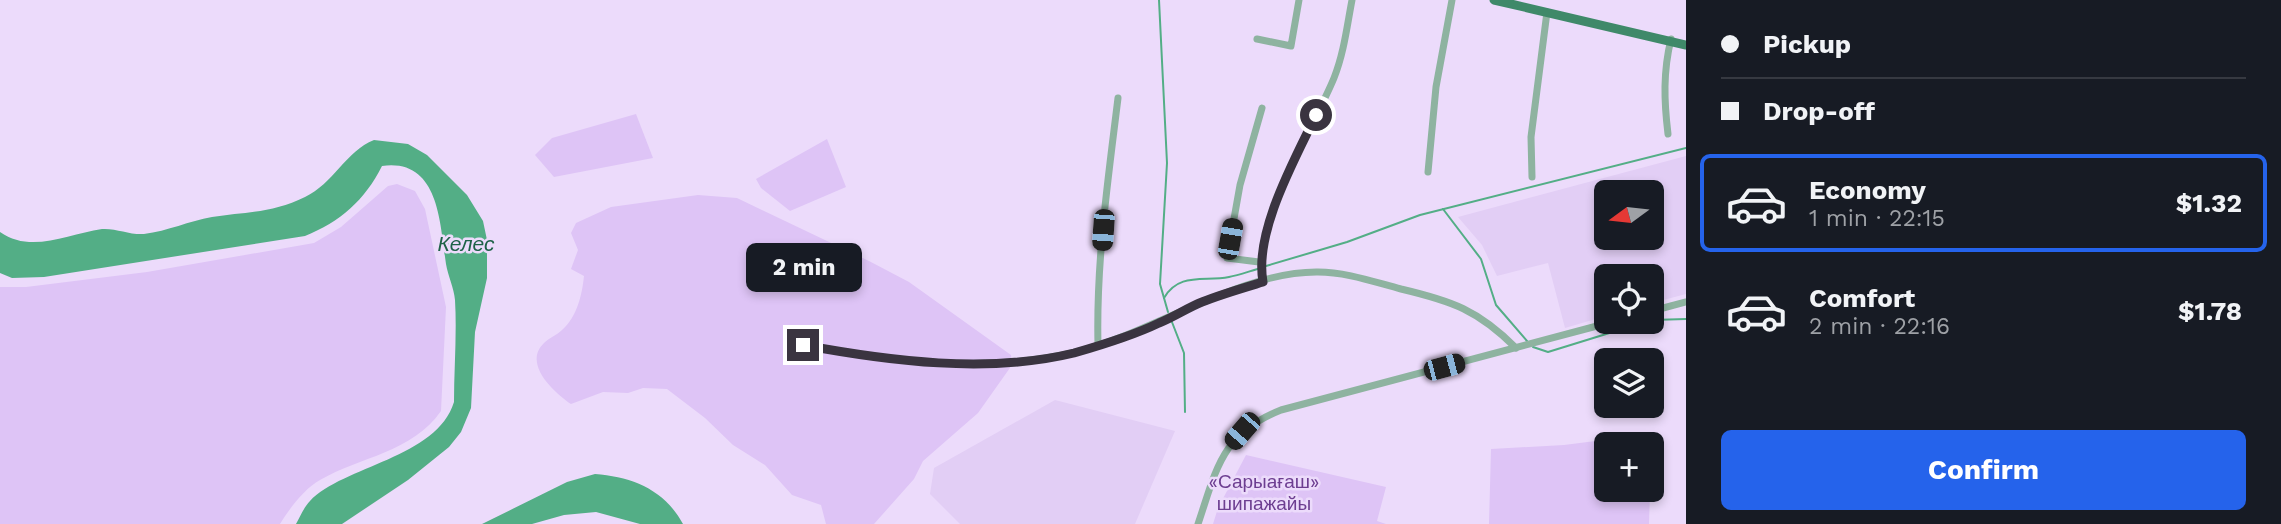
<!DOCTYPE html>
<meta charset="utf-8">
<style>
:root{--surface:#171b24;--page:#20242c;--text:#f1f3f6;--muted:#9ea1a6;--line:#363941;--accent:#2563eb}
body{margin:0;font-family:"Work Sans",sans-serif;background:var(--page);color:var(--text);height:100vh;display:flex;flex-direction:column;font-size:26px;white-space:nowrap}
*{box-sizing:border-box;margin:0}
p{font-size:23px;color:var(--muted)}
.icon{flex:none;width:38px;height:38px;fill:none;stroke:currentColor;stroke-width:2;stroke-linecap:round;stroke-linejoin:round}
.map{position:relative;flex:1;overflow:hidden}
.drawer{display:flex;flex-direction:column;background:var(--surface);width:595px}
.drawer>*{flex:none}
.top-card{display:grid;align-content:center;height:154px;padding:0 35px;background:var(--surface)}
.needle{width:46px;rotate:255deg}
.tools{position:absolute;left:1594px;top:180px;display:grid;gap:14px}
.tools a{display:grid;place-items:center;width:70px;height:70px;border-radius:10px;background:var(--surface);box-shadow:0 4px 10px #0003;font-size:35px}
.end{position:absolute;width:32px;height:32px;margin:-16px;border:9px solid #3a3440;background:#fff;box-shadow:0 0 0 4px #fff}
.from{border-radius:50%}
.bubble{position:absolute;height:49px;border-radius:10px;background:var(--surface);box-shadow:0 4px 10px #0003;font-size:23px;font-weight:700;line-height:49px;text-align:center}
.car{position:absolute;width:21px;height:42px;margin:-21px -10px;border-radius:9px;box-shadow:0 0 5px 2px #0007;background:linear-gradient(#222 24%,#8ab4d8 0 40%,#222 0 76%,#8ab4d8 0 86%,#222 0)}
.top-card b{display:flex;align-items:center;gap:24px;height:66px;font-size:26px}
.top-card b+b{border-top:2px solid var(--line)}
.top-card i{width:18px;height:18px;background:var(--text)}
ul{padding:0;list-style:none}
li{display:flex;align-items:center;gap:21px;height:98px;margin:0 14px 10px;padding:0 21px;border:4px solid transparent;border-radius:10px}
li div{flex:1}
li b{display:block;font-size:26px}
li em{font-style:normal;font-weight:700}
li.current{border-color:var(--accent)}
li>.icon{width:63px;height:63px;stroke-width:1.5}
.button{display:flex;gap:14px;margin-top:auto;padding:14px 35px}
.button a{flex:1;height:80px;border-radius:10px;background:var(--accent);color:#fff;font-size:28px;font-weight:700;line-height:80px;text-align:center}
main{display:flex;flex:1;min-height:0}
.map>svg:first-child{display:block}
.built{fill:#e2cef5;fill-rule:evenodd}
.green{fill:#dec4f6}
.water{fill:#53ae86}
.lines{fill:none;stroke-linecap:round;stroke-linejoin:round}
.stream{stroke:#53ae86;stroke-width:2}
.minor{stroke:#8eb3a0;stroke-width:7}
.major{stroke:#3f8969;stroke-width:9}
.route{stroke:#3a3440;stroke-width:9}
.labels{text-anchor:middle;dominant-baseline:central;stroke-width:5;stroke-linejoin:round;paint-order:stroke}
.park-label{font-size:19px;fill:#6d3e91;stroke:#ecdbfb}
.water-label{font-size:21px;font-style:italic;fill:#1e6247;stroke:#ecdbfb}
</style>
<main>
<div class="map">
<svg width="1686" height="524" viewBox="0 0 1686 524">
<rect width="100%" height="100%" fill="#ecdbfb"/>
<g class="built">
<path d="M1686 156V294L1652 303V276H1606V316L1565 328 1548 263 1497 276 1482 245 1458 217ZM1606 192H1652V238H1606Z"/>
<polygon points="1055,400 1175,431 1135,524 960,524 930,494 934,468"/>
</g>
<g class="green">
<polygon points="636,114 653,158 554,177 535,155 552,138"/>
<polygon points="827,139 846,187 790,211 761,188 756,179"/>
<path d="M397 184 415 191 425 209 446 307 441 411C413 452 360 457 320 480 305 488 289 509 280 524H0V287H26L147 272 314 243 341 227 388 186Z"/>
<path d="M698 195 737 198 869 261 909 282 1011 355 1012 365 978 413 923 461 914 479 874 524H826L821 505 792 495 765 465 733 445 705 418 667 389 643 388 628 393 603 392 571 404C555 393 522 364 544 343 549 338 557 335 562 330 577 317 582 295 584 276L571 269 578 250 571 233 576 223 611 207Z"/>
<polygon points="1619,438 1622,444 1606,444 1606,490 1650,490 1649,524 1489,524 1491,449 1564,445"/>
<polygon points="1246,455 1386,487 1377,521 1386,524 1213,524 1218,508"/>
</g>
<g class="water">
<path d="M374 140 408 144 427 155 467 195 483 221 487 240V278L475 332 471 408 461 432 449 447 408 480 342 524H296C300 517 304 507 310 501 343 466 437 458 454 402 454 369 457 334 455 300 454 288 448 276 446 264 440 225 440 158 382 166 365 200 340 222 305 236L44 277 12 278 0 273V232C31 254 68 234 102 229 116 228 130 235 144 234 168 231 189 221 212 217 245 212 273 213 305 197 333 184 346 151 374 140Z"/>
<path d="M595 474C632 477 664 489 683 524H640L596 512 564 515 532 524H482L567 482Z"/>
</g>
<g class="lines">
<g class="stream">
<polyline points="1159,0 1167,163 1160,284 1168,312"/>
<polyline points="1443,209 1481,259 1496,305 1527,341"/>
<polyline points="1266,266 1347,242 1420,215 1686,148"/>
<path d="M1164 298C1179 272 1204 282 1229 277 1239 275 1250 271 1261 268"/>
<polyline points="1170,317 1184,353 1185,412"/>
<polyline points="1652,320 1686,319"/>
<polyline points="1533,347 1548,352 1645,322"/>
</g>
<g class="minor">
<polyline points="1257,39 1291,46 1299,0"/>
<path d="M1668 134C1664 101 1663 72 1671 39"/>
<polyline points="1428,172 1436,87 1452,0"/>
<polyline points="1532,177 1531,137 1547,12"/>
<polyline points="1259,262 1227,258 1240,185 1262,108"/>
<path d="M1263 282C1252 221 1311 134 1334 78 1344 53 1347 26 1352 0"/>
<polyline points="1652,311 1686,302"/>
<path d="M803 345C889 361 986 373 1072 353 1150 335 1239 271 1318 272 1346 272 1374 282 1401 289 1452 301 1478 310 1516 348"/>
<path d="M1098 345C1096 262 1108 180 1118 98"/>
<path d="M1198 524C1217 468 1221 434 1281 410L1612 322"/>
</g>
<polyline class="major" points="1494,0 1686,45"/>
</g>
<g class="lines">
<path class="route" d="M803 345C889 361 988 374 1074 353 1102 345 1132 336 1159 323 1174 317 1187 308 1202 302 1222 294 1243 288 1263 282 1254 232 1294 161 1316 115"/>
</g>
<g class="labels">
<g class="park-label">
<text x="1264" y="481">«Сарыағаш»<tspan x="1264" dy="22">шипажайы</tspan></text>
</g>
<g class="water-label">
<text x="466" y="243">Келес</text>
</g>
</g>
</svg>
<div class="tools">
<a><svg class="needle" viewBox="-14 -14 28 28"><path d="M0-13l5 13h-10z" fill="#e53935"/><path d="M0 13l5-13h-10z" fill="#9ea1a6"/></svg></a>
<a><svg class="icon" aria-label="locate" viewBox="0 0 24 24"><circle cx="12" cy="12" r="6"/><path d="M12 2v4M12 18v4M2 12h4M18 12h4"/></svg></a>
<a><svg class="icon" aria-label="layers" viewBox="0 0 24 24"><path d="M12 4l9 5-9 5-9-5zM3 14l9 5 9-5"/></svg></a>
<a>+</a>
</div>
<i class="end from" style="left:1316px;top:115px"></i>
<i class="end" style="left:803px;top:345px"></i>
<div class="bubble" style="left:746px;top:243px;width:116px">2 min</div>
<i class="car" style="left:1103px;top:230px;rotate:184deg"></i>
<i class="car" style="left:1230px;top:239px;rotate:10deg"></i>
<i class="car" style="left:1444px;top:367px;rotate:75deg"></i>
<i class="car" style="left:1242px;top:431px;rotate:221deg"></i>
</div>
<section class="drawer">
<div class="top-card">
<b><i class="from"></i>Pickup</b>
<b><i></i>Drop-off</b>
</div>
<ul>
<li class="current"><svg class="icon" aria-label="car" viewBox="0 0 24 24"><path d="M5 17H2v-5l4-1 3-4h7l3 4 3 1v5h-3M9 17h6M6 11h13"/><circle cx="7" cy="17" r="2"/><circle cx="17" cy="17" r="2"/></svg><div><b>Economy</b><p>1 min · 22:15</p></div><em>$1.32</em></li>
<li><svg class="icon" aria-label="car" viewBox="0 0 24 24"><path d="M5 17H2v-5l4-1 3-4h7l3 4 3 1v5h-3M9 17h6M6 11h13"/><circle cx="7" cy="17" r="2"/><circle cx="17" cy="17" r="2"/></svg><div><b>Comfort</b><p>2 min · 22:16</p></div><em>$1.78</em></li>
</ul>
<div class="button"><a>Confirm</a></div>
</section>
</main>
